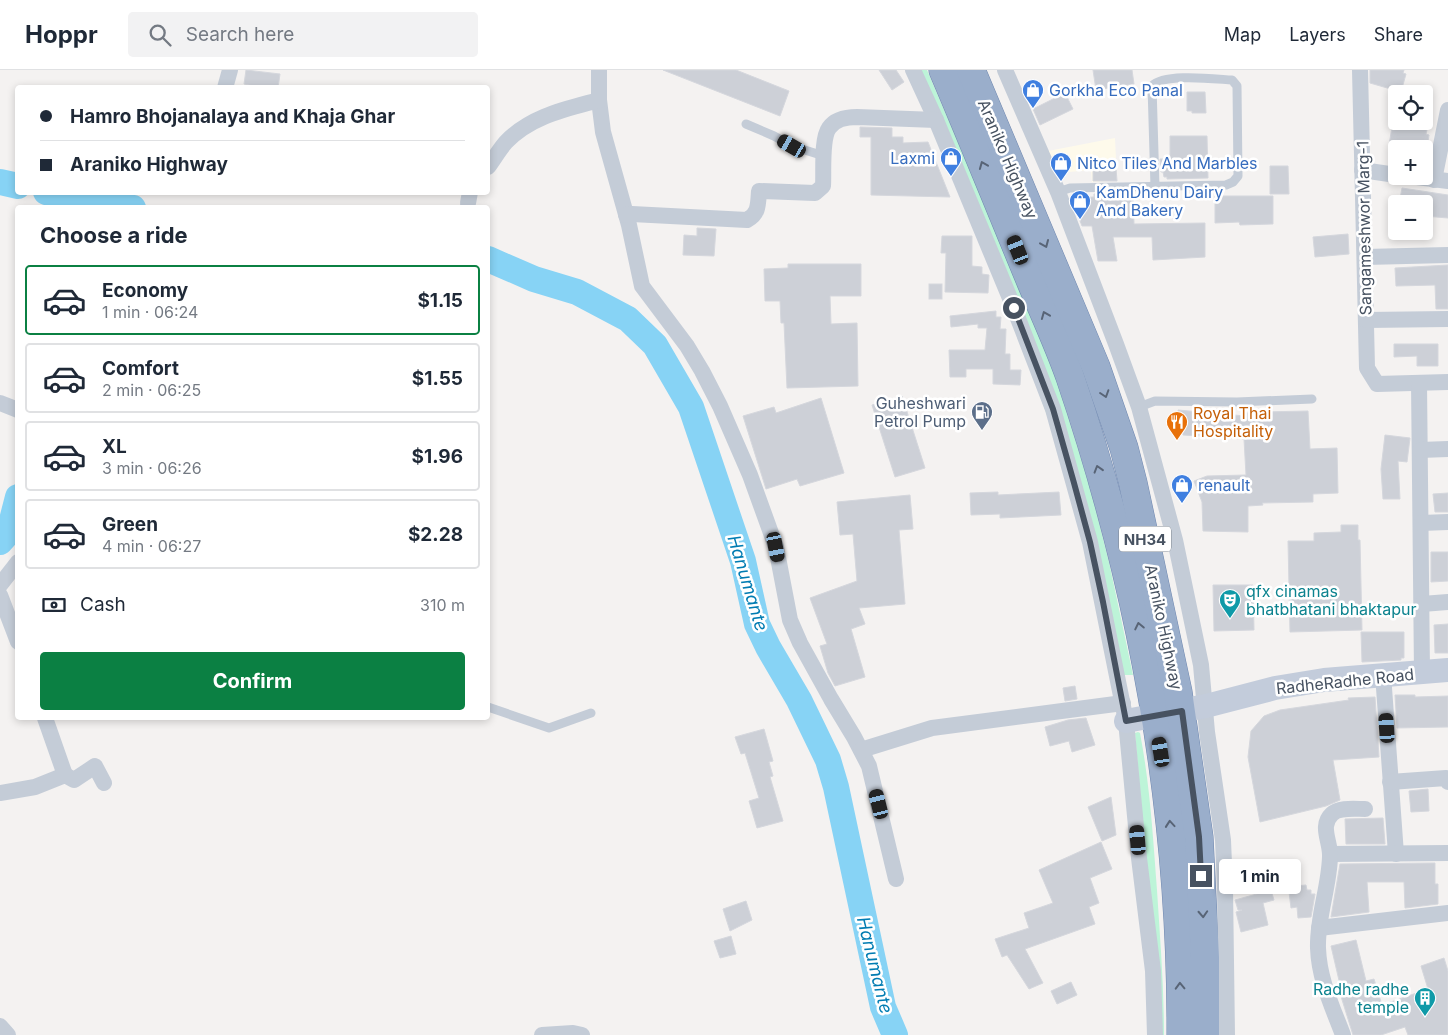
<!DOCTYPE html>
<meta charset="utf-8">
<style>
:root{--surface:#fff;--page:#f2f2f3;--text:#1f2937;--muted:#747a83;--line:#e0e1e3;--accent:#0b8043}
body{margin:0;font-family:Inter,sans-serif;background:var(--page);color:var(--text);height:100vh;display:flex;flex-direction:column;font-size:19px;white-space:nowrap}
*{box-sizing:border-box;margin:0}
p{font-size:16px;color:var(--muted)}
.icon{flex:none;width:28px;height:28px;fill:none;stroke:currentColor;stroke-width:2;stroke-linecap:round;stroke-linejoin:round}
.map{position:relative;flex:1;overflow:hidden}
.drawer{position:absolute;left:15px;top:135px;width:475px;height:515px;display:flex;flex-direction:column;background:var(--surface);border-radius:5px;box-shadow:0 2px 8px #0003}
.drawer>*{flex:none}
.guide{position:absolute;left:15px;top:15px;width:475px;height:110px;border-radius:5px;box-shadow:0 2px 8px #0003;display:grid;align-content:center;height:110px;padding:0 25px;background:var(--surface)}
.controls{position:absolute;left:1388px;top:15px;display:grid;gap:10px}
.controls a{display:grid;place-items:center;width:45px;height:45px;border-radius:5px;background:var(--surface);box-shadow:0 2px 8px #0003;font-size:25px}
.end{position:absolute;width:22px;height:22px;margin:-11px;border:6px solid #475261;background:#fff;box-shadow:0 0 0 2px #fff}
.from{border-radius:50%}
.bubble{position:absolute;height:35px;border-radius:5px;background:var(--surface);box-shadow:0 2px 8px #0003;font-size:16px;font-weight:700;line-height:35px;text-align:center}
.car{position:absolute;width:15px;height:30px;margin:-15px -8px;border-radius:6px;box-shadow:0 0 4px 1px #0007;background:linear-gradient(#222 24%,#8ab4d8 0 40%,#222 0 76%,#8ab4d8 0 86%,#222 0)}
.guide b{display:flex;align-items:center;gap:18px;height:48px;font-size:19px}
.guide b+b{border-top:1px solid var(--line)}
.guide i{width:12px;height:12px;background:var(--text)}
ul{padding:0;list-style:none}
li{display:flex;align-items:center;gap:15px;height:70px;margin:0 10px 8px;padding:0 15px;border:2px solid var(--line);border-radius:5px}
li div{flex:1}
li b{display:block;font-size:19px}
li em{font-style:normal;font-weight:700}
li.selected{border-color:var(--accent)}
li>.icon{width:45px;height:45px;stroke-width:1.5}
h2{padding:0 25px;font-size:22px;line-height:60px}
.pay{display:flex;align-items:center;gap:12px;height:55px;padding:0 25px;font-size:19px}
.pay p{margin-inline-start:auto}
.primary-button{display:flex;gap:10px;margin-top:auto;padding:10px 25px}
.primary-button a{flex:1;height:58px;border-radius:5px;background:var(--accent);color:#fff;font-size:20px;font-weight:700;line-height:58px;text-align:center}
header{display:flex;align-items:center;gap:30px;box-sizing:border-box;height:70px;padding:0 25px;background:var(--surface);border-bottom:1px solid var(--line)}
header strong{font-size:24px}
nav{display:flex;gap:28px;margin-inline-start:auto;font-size:18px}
.search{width:350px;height:45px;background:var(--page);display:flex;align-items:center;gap:12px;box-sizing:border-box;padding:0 18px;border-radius:5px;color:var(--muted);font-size:19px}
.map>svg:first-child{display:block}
.commercial{fill:#fefaeb}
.green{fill:#bdf4d8}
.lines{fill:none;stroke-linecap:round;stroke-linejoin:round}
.river{stroke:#87d3f5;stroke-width:26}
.building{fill:#cdd0d7;stroke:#d5d7dd}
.trunk-casing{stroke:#7088b0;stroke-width:29}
.service{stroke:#c4ccd7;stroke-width:9}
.minor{stroke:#c4ccd7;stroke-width:16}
.secondary{stroke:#c3ccdb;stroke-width:24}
.trunk{stroke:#9aaecb;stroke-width:28}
.oneway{stroke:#586476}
.route{stroke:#475261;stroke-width:6}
.labels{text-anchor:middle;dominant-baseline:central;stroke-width:5;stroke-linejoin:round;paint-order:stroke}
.shield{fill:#fff;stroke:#7e8690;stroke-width:1}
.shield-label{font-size:15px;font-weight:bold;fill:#475261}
.shop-label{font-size:16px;fill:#366cbe;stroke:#fff;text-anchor:start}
.street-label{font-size:16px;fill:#475261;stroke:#fff}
.service-label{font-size:16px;fill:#4e5e75;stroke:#fff;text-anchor:end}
.food-label{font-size:16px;fill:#c56008;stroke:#fff;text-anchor:start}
.culture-label{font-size:16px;fill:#0d838f;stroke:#fff;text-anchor:start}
.water-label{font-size:18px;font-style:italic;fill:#017cb2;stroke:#fff}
</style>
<header>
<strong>Hoppr</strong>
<div class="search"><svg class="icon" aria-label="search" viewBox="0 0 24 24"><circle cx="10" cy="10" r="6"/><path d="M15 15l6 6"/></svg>Search here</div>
<nav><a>Map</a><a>Layers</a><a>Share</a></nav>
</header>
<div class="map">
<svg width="1448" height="965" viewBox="0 0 1448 965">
<rect width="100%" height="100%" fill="#f4f2f1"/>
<polygon class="commercial" points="1115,68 1117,111 1092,112 1091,100 1058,103 1048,81"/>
<g class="green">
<polygon points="921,0 927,0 1033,247 1054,302 1090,417 1109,492 1133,605 1124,605 1101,493"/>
<path d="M1138 662 1140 663C1150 715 1153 767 1157 820 1160 868 1164 916 1164 965H1161L1135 663Z"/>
</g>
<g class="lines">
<g class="river">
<polyline points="0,112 18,116"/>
<polyline points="46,122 93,133 133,138"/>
<polyline points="488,189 534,209 577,222 628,249 655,275 691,337 743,491 757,554 768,577 799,630 828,690 836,717 883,937 895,965"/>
<polyline points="0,472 9,462 18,427"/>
</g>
</g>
<g class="building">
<polygon points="246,0 280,4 278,18 263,18 244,14"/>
<polygon points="663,0 736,0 789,21 780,46"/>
<polygon points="879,0 896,0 904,12 892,20"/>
<polygon points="1093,0 1132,0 1134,14 1096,20"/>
<polygon points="1370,0 1404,0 1403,3 1406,4 1401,22 1370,13"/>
<polygon points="1187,22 1205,22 1206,43 1192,43 1192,41 1187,41"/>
<polygon points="1065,23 1073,39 1040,55 1033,39"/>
<polygon points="1393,51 1429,51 1426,64 1429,65 1427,79 1412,79 1389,75"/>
<polygon points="860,57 892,58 892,67 903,67 903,73 928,72 950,127 871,125 871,67 860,67"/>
<polygon points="1170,66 1207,66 1208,108 1167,109 1167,107 1164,107 1163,102 1161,102 1160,89 1170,89"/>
<polygon points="1270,96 1288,96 1289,124 1270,124"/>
<polygon points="1116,98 1117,111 1093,111 1093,99"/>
<polygon points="1402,118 1448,125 1448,148 1424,146 1424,134 1399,134"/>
<polygon points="1118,123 1118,127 1133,127 1134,154 1205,153 1205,187 1153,190 1152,167 1113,167 1117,191 1098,191 1092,156 1082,156 1071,128 1094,127 1094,124"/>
<polygon points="1215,126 1273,126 1273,154 1240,155 1239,152 1215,153"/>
<polygon points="697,158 716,159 714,186 683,185 684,165 697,166"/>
<polygon points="1348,164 1349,184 1315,187 1313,167"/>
<polygon points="942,166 972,166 972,196 982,197 982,204 989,205 988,223 945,222 946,183 941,183"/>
<polygon points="788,194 861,194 861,226 830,226 831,254 857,253 858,316 787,318 784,253 781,253 780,231 765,231 764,199 788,198"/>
<polygon points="1448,195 1448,239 1436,239 1435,215 1396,216 1395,198"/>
<rect x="929" y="214" width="13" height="15"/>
<polygon points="996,241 996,247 1001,247 1000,259 1006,259 1005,284 1010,284 1010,300 1021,300 1020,315 993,314 993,299 966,299 966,307 950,307 949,280 985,280 987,258 978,258 978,254 951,257 950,246"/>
<polygon points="1394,274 1438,274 1438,296 1417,296 1417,286 1394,287"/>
<polygon points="902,326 925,398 895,407 872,335"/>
<polygon points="821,328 844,403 800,416 797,409 766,419 743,346 774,337 776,343"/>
<polygon points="1178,340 1245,346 1246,343 1262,342 1308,341 1310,379 1337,378 1338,423 1313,424 1313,432 1262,433 1263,435 1248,436 1248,462 1203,461 1202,432 1194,411 1207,406 1246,405 1244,369 1183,365"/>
<polygon points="1385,365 1410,368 1407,392 1398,391 1400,429 1383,429 1381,399"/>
<polygon points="998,422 998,425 1059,422 1061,445 1000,448 1000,444 971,445 970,423"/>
<polygon points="1448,423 1448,442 1435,442 1433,424"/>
<polygon points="910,425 913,459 899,460 905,534 859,538 865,554 851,559 865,607 835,616 828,603 820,576 827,574 810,528 857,511 853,464 840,465 837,432"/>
<polygon points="1341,455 1358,455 1358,470 1360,470 1362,560 1290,562 1288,471 1314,471 1314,463 1341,462"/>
<polygon points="1431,482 1448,482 1448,511 1431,512"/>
<polygon points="1213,515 1253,515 1254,560 1214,561"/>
<polygon points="1448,554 1448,583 1435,583 1434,555"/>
<polygon points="1361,562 1404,562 1404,588 1401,588 1401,590 1362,592"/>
<polygon points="1075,616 1077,629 1065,631 1063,618"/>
<polygon points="1395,625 1415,625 1415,627 1448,626 1448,657 1397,658"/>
<polygon points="1375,627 1379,687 1333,690 1340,730 1326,736 1260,752 1248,687 1251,661 1264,646 1280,640 1349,630 1348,628"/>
<polygon points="1086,648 1095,675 1072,682 1069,671 1050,676 1045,657 1068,650"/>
<polygon points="764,659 773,691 769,692 773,706 770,707 783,751 757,758 749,731 759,728 745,683 741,684 735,667"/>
<polygon points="1428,719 1429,741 1411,742 1409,721"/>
<polygon points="1111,727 1116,765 1102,771 1088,737"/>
<polygon points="1383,748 1385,774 1346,774 1345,749"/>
<polygon points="1101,772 1112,799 1090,808 1099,833 1089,837 1095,854 1025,879 1043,913 1029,919 1007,885 1002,887 995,869 1029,858 1024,843 1053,833 1039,800"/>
<polygon points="1435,793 1435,814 1438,814 1438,834 1405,838 1404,812 1367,812 1369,842 1331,847 1340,794"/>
<polygon points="1306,815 1307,820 1311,820 1311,824 1315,824 1311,847 1298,848 1297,837 1291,838 1289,822 1295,821 1294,816"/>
<polygon points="1271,820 1274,830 1263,833 1268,855 1241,862 1236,842 1242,840 1238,840 1235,830"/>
<polygon points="746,831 752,850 730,861 723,839"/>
<polygon points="731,866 736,884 720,888 714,871"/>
<polygon points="1356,870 1366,911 1374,909 1382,935 1428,919 1421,896 1444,888 1448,901 1448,965 1408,965 1405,957 1381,965 1353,965 1339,920 1341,919 1331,876"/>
<polygon points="1071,912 1077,925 1057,934 1051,921"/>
</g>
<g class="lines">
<g class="trunk-casing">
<g id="trunk">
<path d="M943 0C972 68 1000 137 1028 205 1042 239 1058 273 1070 307 1142 519 1182 741 1181 965"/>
<polyline points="971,0 1096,297 1124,378 1133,413 1178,622 1199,767 1205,888 1205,965"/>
</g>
</g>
<g class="service">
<polyline points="746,54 774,66 792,76 824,86"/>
<path d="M1058 122 1070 118 1226 115 1233 112 1238 106 1237 16 1232 10C1214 9 1164 3 1152 16L1155 117"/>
<polyline points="1139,337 1155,331 1237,332 1312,329"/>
<polyline points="488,637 549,658 591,643"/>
</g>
<g class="minor">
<polyline points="913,0 936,50 1014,238 1053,339 1090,472 1126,651 1139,788 1153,901 1155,965"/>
<polyline points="1005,0 1058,122 1116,274 1139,337 1175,470 1201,595 1207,662 1223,770 1225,818 1227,965"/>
<polyline points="1360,0 1367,298 1377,314 1448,312"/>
<polyline points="225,18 230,0"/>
<polyline points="599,30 603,62 629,155 642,216 687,276 702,301 720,336 750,405 776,477 790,550 800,573 831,629 854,667 869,696 896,809"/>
<path d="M488 97C494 89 499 80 506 72 531 46 566 39 599 30V0"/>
<polyline points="1362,100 1396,105"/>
<polyline points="1409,106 1448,111"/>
<polyline points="1434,110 1448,40"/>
<polyline points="468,133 470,122"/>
<path d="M626 145 632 144 747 150C759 144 758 134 759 121L815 123 823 116C824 103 821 69 829 58 835 49 848 47 857 47L936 50"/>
<polyline points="1365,187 1448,185"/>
<polyline points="1366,250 1448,249"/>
<polyline points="1419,313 1422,603"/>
<polyline points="0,333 18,340"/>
<polyline points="1420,380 1448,379"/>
<polyline points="1421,453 1448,452"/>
<polyline points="0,515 18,492"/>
<polyline points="0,525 18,572"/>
<polyline points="1422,534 1448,532"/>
<polyline points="1383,604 1396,784"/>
<polyline points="45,648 65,705"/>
<polyline points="861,680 932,658 1123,633"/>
<polyline points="1390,712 1446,708 1448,712"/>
<polyline points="0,723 35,717 65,705 74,710 95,696 104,713"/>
<polyline points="1330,784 1448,783"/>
<polyline points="1319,858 1448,843"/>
<polyline points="0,956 8,965"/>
<polyline points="542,965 573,963 582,965"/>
<path d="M1343 965C1332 936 1319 909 1318 878 1317 847 1329 818 1330 787 1331 772 1319 756 1332 744 1339 737 1355 739 1365 739"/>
</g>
<polyline class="secondary" points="1126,651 1206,636 1275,618 1324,610 1448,600"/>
<use href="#trunk" class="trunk"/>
</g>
<defs><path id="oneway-chevron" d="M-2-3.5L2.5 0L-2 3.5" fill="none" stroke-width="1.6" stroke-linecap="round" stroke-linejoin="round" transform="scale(1.25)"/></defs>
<g class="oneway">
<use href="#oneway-chevron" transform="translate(983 95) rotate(-112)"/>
<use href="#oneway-chevron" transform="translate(1045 174) rotate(67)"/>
<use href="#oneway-chevron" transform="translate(1045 245) rotate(-112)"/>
<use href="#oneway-chevron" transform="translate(1105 324) rotate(72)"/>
<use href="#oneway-chevron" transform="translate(1098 399) rotate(-107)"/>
<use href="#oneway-chevron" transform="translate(1139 556) rotate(-102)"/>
<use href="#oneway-chevron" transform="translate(1170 754) rotate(-95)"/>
<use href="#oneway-chevron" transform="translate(1203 844) rotate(87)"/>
<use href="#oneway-chevron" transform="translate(1180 916) rotate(-92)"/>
</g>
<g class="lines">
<polyline class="route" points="1014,238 1053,339 1074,413 1090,472 1103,532 1126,651 1182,641 1199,767 1201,806"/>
</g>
<defs>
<g id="shop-pin" transform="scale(1.125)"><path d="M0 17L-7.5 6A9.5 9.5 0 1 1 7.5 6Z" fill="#3f7fe0" stroke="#fff"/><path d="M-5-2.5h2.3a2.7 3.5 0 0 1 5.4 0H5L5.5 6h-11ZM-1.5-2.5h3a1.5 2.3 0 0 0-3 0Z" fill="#fff"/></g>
<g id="fuel-pin" transform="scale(1.125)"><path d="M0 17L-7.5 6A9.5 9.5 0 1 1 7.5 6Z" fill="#5c6f8a" stroke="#fff"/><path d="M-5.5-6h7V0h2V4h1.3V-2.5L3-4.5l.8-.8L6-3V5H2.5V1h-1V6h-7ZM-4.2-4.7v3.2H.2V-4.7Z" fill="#fff"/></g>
<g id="restaurant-pin" transform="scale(1.125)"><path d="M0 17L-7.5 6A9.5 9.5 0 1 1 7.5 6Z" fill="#e8710a" stroke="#fff"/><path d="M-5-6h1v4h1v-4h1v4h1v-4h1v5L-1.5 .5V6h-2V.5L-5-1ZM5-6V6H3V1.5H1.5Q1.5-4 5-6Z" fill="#fff"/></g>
<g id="theatre-pin" transform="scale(1.125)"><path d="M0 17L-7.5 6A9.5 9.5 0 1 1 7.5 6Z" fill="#0f9aa8" stroke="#fff"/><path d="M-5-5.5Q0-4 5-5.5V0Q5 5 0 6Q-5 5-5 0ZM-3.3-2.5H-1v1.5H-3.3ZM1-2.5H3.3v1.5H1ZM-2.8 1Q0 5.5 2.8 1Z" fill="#fff"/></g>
<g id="building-pin" transform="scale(1.125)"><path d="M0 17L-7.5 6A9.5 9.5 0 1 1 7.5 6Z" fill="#0f9aa8" stroke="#fff"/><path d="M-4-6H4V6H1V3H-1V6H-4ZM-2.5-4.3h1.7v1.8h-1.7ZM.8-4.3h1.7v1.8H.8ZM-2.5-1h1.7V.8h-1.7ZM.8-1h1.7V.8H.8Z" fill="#fff"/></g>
</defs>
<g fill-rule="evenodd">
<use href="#shop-pin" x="1033" y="20"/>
<use href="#shop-pin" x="951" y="88"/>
<use href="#shop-pin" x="1061" y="93"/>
<use href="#shop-pin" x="1080" y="131"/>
<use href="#fuel-pin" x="982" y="342"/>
<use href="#restaurant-pin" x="1177" y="352"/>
<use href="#shop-pin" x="1182" y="415"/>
<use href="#theatre-pin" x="1230" y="530"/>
<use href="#building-pin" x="1425" y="928"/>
</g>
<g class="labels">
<rect class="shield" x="1119" y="456.5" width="52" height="25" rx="4"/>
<g class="shield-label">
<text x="1145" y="469">NH34</text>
</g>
<g class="shop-label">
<text x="1049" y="20">Gorkha Eco Panal</text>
<text x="935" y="88" text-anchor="end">Laxmi</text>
<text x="1077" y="93">Nitco Tiles And Marbles</text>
<text x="1096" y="122">KamDhenu Dairy<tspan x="1096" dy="18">And Bakery</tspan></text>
<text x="1198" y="415">renault</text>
</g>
<g class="street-label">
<text transform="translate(1008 89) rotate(67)">Araniko Highway</text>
<text transform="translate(1364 158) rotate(-91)">Sangameshwor Marg-1</text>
<text transform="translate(1164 557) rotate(78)">Araniko Highway</text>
<text transform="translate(1345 611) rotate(-6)">RadheRadhe Road</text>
</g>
<g class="service-label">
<text x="966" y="333">Guheshwari<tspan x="966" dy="18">Petrol Pump</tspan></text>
</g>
<g class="food-label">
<text x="1193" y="343">Royal Thai<tspan x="1193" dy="18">Hospitality</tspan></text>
</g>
<g class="culture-label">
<text x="1246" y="521">qfx cinamas<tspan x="1246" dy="18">bhatbhatani bhaktapur</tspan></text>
<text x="1409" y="919" text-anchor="end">Radhe radhe<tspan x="1409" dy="18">temple</tspan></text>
</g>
<g class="water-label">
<text transform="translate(748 513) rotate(73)">Hanumante</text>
<text transform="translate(875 895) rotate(76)">Hanumante</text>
</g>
</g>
</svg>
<div class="controls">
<a><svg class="icon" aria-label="locate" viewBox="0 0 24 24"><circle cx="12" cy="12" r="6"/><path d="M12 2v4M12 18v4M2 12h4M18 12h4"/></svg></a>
<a>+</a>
<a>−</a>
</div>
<i class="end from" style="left:1014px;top:238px"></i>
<i class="end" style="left:1201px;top:806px"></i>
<div class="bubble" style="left:1219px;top:789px;width:82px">1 min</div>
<i class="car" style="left:792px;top:76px;rotate:300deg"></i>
<i class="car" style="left:1018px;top:180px;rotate:338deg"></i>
<i class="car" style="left:776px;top:477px;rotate:169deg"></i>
<i class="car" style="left:1387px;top:658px;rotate:356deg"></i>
<i class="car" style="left:1161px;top:682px;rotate:351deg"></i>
<i class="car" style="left:879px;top:734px;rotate:346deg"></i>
<i class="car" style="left:1138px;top:770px;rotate:355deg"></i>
<div class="guide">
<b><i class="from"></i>Hamro Bhojanalaya and Khaja Ghar</b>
<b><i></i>Araniko Highway</b>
</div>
<section class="drawer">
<h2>Choose a ride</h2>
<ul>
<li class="selected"><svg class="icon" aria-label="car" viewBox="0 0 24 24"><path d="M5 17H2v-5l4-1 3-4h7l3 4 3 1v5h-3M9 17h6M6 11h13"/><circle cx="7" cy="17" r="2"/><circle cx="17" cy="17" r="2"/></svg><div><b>Economy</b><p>1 min · 06:24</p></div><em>$1.15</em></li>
<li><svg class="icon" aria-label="car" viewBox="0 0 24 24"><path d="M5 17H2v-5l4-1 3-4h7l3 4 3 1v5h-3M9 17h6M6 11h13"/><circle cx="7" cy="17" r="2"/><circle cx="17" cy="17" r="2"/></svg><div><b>Comfort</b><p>2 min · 06:25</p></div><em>$1.55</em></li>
<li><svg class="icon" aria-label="car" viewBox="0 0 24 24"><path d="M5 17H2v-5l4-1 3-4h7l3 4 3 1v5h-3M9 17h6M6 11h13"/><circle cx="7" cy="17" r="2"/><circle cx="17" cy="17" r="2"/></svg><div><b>XL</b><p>3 min · 06:26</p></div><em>$1.96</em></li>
<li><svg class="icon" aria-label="car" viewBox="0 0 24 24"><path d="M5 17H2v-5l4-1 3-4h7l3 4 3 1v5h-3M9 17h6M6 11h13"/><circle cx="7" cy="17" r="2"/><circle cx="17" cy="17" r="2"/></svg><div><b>Green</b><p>4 min · 06:27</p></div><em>$2.28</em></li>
</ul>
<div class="pay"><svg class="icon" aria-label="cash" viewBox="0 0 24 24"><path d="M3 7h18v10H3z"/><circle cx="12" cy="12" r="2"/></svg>Cash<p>310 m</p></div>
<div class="primary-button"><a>Confirm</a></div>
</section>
</div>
